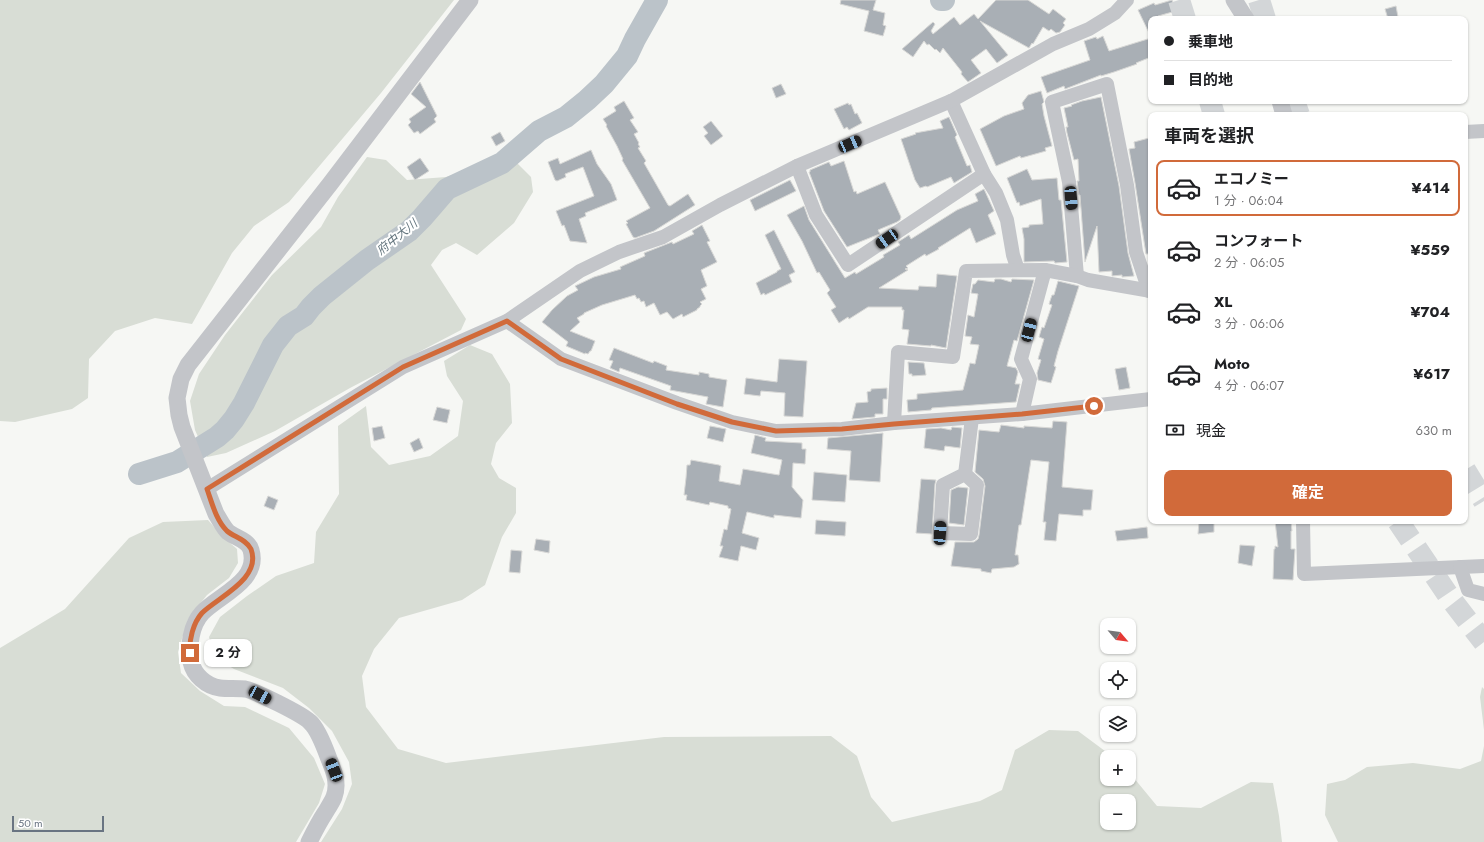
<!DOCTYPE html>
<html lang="ja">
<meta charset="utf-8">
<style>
:root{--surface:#fff;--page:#f6f6f6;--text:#202124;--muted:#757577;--line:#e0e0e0;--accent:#d16a3a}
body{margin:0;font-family:Jost,"Noto Sans JP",sans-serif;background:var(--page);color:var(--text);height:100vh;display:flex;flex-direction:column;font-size:15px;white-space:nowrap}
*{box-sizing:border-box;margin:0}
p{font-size:13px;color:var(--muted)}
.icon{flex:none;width:22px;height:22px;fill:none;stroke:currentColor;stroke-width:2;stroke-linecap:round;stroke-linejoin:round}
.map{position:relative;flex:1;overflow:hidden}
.drawer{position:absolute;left:1148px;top:112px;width:320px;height:412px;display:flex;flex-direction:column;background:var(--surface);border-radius:8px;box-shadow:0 1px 3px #0004}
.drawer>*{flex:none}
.top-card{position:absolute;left:1148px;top:16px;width:320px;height:88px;border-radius:8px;box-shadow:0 1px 3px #0004;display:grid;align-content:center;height:88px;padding:0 16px;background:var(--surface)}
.needle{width:26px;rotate:119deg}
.controls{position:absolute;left:1100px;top:618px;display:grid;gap:8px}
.controls a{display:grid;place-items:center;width:36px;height:36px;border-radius:8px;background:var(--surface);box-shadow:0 1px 3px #0004;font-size:20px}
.scale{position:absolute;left:12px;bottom:10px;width:92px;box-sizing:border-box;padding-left:4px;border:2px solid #697482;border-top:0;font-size:11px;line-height:14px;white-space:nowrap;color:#697482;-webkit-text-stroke:3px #fff;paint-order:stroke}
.end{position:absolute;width:18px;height:18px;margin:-9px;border:5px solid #d16a3a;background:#fff;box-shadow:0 0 0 2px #fff}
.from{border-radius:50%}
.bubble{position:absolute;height:28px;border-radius:8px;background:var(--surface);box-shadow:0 1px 3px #0004;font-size:13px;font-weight:700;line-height:28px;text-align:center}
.car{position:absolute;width:12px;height:24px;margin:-12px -6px;border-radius:5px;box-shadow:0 0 3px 1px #0007;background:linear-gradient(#222 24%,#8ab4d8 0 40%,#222 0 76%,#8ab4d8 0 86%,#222 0)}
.top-card b{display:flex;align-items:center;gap:14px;height:38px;font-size:15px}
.top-card b+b{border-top:1px solid var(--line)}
.top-card i{width:10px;height:10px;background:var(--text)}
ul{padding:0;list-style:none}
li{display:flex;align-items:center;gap:12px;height:56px;margin:0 8px 6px;padding:0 8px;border:2px solid transparent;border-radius:8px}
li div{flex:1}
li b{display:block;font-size:15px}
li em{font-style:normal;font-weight:700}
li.selected{border-color:var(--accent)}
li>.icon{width:36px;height:36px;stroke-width:1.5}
h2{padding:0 16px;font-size:18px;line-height:48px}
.pay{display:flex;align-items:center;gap:10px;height:44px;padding:0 16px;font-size:15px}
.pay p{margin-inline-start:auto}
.primary-button{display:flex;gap:8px;margin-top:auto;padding:8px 16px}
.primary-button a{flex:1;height:46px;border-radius:8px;background:var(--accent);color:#fff;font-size:16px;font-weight:700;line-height:46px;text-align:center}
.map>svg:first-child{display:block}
.green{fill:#d8ddd5;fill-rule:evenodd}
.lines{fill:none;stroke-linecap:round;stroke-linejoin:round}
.river{stroke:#bbc3c9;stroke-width:22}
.building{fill:#a9afb5;stroke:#d8d8d6}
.motorway-tunnel{stroke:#d3d6d8;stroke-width:22;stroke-dasharray:22 11;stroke-linecap:butt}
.minor{stroke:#c3c5c9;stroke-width:14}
.tertiary{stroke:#c3c5c9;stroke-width:17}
.route{stroke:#d16a3a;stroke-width:5}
.labels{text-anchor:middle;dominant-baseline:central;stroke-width:4;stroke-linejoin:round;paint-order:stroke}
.water-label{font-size:12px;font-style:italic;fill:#64757e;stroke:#fff}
</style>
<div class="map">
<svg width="1484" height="842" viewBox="0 0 1484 842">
<rect width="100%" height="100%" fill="#f6f7f4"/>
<g class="green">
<polygon points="0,0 454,0 381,93 289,202 254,226 232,253 192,324 155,318 115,331 89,359 88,398 72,409 15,422 0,421"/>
<polygon points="367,157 386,160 407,180 446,177 479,166 514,160 531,177 533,192 514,223 477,255 456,243 442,250 431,265 466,319 461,330 350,388 275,431 226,453 207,457 195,430 190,401 199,374 225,335 272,275 321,227 338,197"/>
<path d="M470 345 492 354 510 384 512 423 496 443 491 464 499 478 516 488V513L502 537 485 585 462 600 399 618 374 649 362 676 366 707 398 749 446 763 664 737 831 736 857 756 871 797 892 822 980 801 1002 790 1015 750 1049 730 1078 731 1113 757H1107V779H1129V772L1157 806 1201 808 1251 782 1273 783 1279 816 1282 842H321L342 809 352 784 349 762 332 731 309 708 283 688 234 669 214 657 209 637 220 617 247 596 276 576 314 563 316 532 339 494 338 426 366 406 371 447 389 465 430 456 458 436 463 401 447 376 444 361ZM1107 801H1129V823H1107Z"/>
<polygon points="208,520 222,536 237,549 238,563 229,578 207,595 188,619 178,652 181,673 200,691 224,706 245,707 289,728 314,758 325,784 319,803 296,842 0,842 0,648 65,609 129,538 163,522"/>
<polygon points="1482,687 1484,689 1484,730 1480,697"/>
<polygon points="1484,746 1484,842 1338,842 1325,815 1327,784 1345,780 1367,767 1413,763 1460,769 1481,761"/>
</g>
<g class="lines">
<g class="river">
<polyline points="941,0 944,0"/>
<polyline points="139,474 177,462 217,437 225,430 234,419 244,403 273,345 288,326 304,316 311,307 322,296 367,260 409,231 422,218 447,189 502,163 539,131 566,117 587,100 604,84 627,56 635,39 657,0"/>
</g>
</g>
<g class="building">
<polygon points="841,0 876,0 873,10 885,13 883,25 886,26 883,36 864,31 869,11 840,4"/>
<polygon points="996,0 1028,0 1049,14 1053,9 1066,19 1063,23 1065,25 1060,32 1056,33 1051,29 1049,31 1043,27 1033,44 1032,43 1029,48 980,21 1008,55 997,63 986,49 971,60 981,73 968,82 961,74 962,72 943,48 940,53 936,49 935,50 929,44 927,45 924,41 913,57 902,49 933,22 935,24 931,31 933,34 954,17 960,25 974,14 978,19"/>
<polygon points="1172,0 1176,11 1158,16 1160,19 1151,19 1151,37 1138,10 1154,3 1155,5"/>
<polygon points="1396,6 1398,17 1388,19 1385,9"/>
<polygon points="1103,36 1109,51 1151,38 1151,57 1136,63 1137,64 1114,72 1101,76 1101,75 1065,89 1064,86 1047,93 1041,77 1090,60 1084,41 1096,37 1097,39"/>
<polygon points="420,82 437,116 434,119 436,122 420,134 418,131 414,133 408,125 411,122 409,119 426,107 411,94"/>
<polygon points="781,84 786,94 776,98 772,88"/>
<polygon points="1041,91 1044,102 1042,104 1044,116 1052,146 1045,148 1046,151 1021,158 1020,156 996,166 980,129 1004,116 1024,109 1022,103 1028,95"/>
<polygon points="1101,97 1119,186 1128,253 1134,276 1122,277 1122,275 1112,276 1112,271 1099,272 1097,226 1085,262 1080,195 1079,195 1077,181 1079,181 1078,159 1074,160 1067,133 1066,127 1068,127 1064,108 1072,106 1071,105 1082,101"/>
<polygon points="624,101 634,118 630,120 638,132 634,134 639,143 638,144 640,147 638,148 646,161 644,163 668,205 670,206 688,194 695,205 654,231 635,238 633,237 626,224 628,223 626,221 650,208 622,160 623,159 617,146 606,126 607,125 603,119 616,111 614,107"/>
<polygon points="848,103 849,105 851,104 855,114 857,113 862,123 849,130 847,127 844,129 834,109"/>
<polygon points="949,117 957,135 955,137 967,166 970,165 972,172 954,183 951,177 927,187 926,186 920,188 915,180 901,139 916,134 915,133 943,128 940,121"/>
<polygon points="711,121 723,136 711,145 704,136 708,133 703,127"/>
<polygon points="500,132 505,141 496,146 491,137"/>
<polygon points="1149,138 1149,140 1151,139 1151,254 1146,254 1135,183 1129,149 1135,148 1134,142"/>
<polygon points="591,150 597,164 611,184 617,200 585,213 586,216 579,219 587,243 570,241 564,225 562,226 556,211 594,196 583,167 565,174 566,177 557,181 555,180 548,162 558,158 560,164"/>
<polygon points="420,158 429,171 415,180 407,167"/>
<polygon points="844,161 854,192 856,191 857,194 885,182 901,217 900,220 897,222 878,230 880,234 877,235 847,247 824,211 809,172 810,172 810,170 829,162 831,166"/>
<polygon points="1027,169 1032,180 1057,178 1059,200 1061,200 1067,262 1055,263 1054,261 1024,262 1024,239 1022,228 1029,227 1029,225 1043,224 1041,199 1020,206 1019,202 1017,203 1007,178"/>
<polygon points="790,180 796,191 755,211 750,200"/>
<polygon points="984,189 994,211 988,215 996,234 976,243 970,228 938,248 939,249 926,256 925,254 906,266 908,268 905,269 908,270 879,288 918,290 919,286 936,287 937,274 957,276 946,348 931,345 931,346 907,344 909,330 902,329 904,310 902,310 902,307 868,307 849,319 848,317 839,323 831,310 836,307 827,293 830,290 819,272 817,273 802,241 787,215 804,206 809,220 845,278 855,272 856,274 884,257 883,255 900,245 898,242 909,235 911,239 957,210 978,201 975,194"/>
<polygon points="702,225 710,241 707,242 717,262 701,270 707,286 701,289 706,299 700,302 702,304 700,306 700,307 697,309 697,310 683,317 682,314 673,319 667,312 660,315 654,303 646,307 644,301 641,302 639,298 637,299 635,295 602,305 584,313 584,314 577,318 580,322 570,331 595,341 591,351 590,351 588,354 585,353 585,354 566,346 568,342 542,322 552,310 567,296 578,290 575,286 594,277 621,269 620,267 645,256 644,253 672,242 673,244 694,234 692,231"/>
<polygon points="774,230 795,272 789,275 792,282 765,295 764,293 761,295 756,283 777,272 777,271 781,269 765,235"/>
<polygon points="995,279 1001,279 1011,282 1012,279 1034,280 1017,341 1014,340 1007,366 1016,368 1018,372 1015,384 1020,384 1016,402 932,408 931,410 908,412 907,400 917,399 917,394 963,390 970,363 975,364 979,345 970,344 972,337 965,336 968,315 974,317 978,294 971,293 973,284 975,284 978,280 994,282"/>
<polygon points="1058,281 1079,286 1058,351 1054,366 1056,367 1051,383 1038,380 1037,373 1041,360 1038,359 1044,339 1039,337 1042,327 1044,328 1052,305 1049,304 1052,295 1054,295"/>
<polygon points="614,348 653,363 654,361 667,366 666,370 699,375 699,372 709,374 709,377 727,380 723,407 706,404 708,397 670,390 671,386 620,368 619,372 610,368 613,361 609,360"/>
<polygon points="779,359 807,361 803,417 784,416 785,393 761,391 760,396 744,394 746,378 777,382"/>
<polygon points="908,362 924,363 926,375 912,376 912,374 909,374"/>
<polygon points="1126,367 1130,388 1119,390 1115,369"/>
<polygon points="887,388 887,399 883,399 883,414 875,414 875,417 852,419 856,403 868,402 867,392 871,391 871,389"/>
<polygon points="437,407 450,410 447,423 433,420"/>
<polygon points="1053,421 1067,422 1062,487 1093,490 1091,510 1083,510 1083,516 1059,514 1056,541 1044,540 1046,522 1043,522 1049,462 1031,460 1021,525 1019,525 1015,555 1018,555 1019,564 1014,567 992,569 991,573 981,571 981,569 951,566 955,542 974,542 978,539 979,535 985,486 983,479 975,472 979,430 999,432 1001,425 1024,428 1024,426 1052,428"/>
<polygon points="382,426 385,438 374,441 372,428"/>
<polygon points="710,426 726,429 723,442 707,438"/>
<polygon points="952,427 962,428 960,448 945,446 944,451 924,448 926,429 941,428 951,430"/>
<polygon points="883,433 880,482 849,480 851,451 827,449 828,438"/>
<polygon points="755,435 766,438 765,441 802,443 802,449 806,449 805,464 793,463 792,487 803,500 801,518 774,515 774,518 747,512 742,533 759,538 756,550 741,546 738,561 719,557 723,546 720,546 724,529 727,530 731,509 728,508 728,506 710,502 709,505 686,500 687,495 684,495 686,478 687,465 690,465 691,460 719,465 721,466 719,481 740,485 743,469 779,475 782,460 751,453"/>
<polygon points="419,438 423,448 414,452 410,443"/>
<polygon points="814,472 847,475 845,502 812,500"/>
<polygon points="921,479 936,480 935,484 932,534 916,533"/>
<polygon points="958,487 968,488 964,525 949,523 951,490"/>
<polygon points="268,496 278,500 274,510 264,506"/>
<polygon points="816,520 846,522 845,536 815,534"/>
<polygon points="1199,521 1214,521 1214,532 1198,534"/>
<polygon points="1275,521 1291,521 1292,531 1291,531 1291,549 1295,549 1293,580 1273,579 1274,549 1275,549 1275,546 1278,547"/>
<polygon points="1147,527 1148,538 1117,541 1115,531"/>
<polygon points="536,539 550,541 549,553 534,550"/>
<polygon points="1240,545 1255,546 1252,566 1238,563"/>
<polygon points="511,550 522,551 520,573 509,572"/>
</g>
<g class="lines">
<g class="motorway-tunnel">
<polyline points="1179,0 1185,19"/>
<polyline points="1259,0 1265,19"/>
<polyline points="1210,101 1214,115"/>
<polyline points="1294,101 1299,115"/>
<polyline points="1465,470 1484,501"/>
<polyline points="1398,521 1450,598 1484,642"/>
</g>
<g class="minor">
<polyline points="951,101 984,174 996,193 1007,220 1013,255 1018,270"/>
<polyline points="1465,132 1484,131"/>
<polyline points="797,166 816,215 848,265 984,174"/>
<polyline points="1077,276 1069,182 1052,102 1107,84 1127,185 1136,252 1149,291"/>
<polyline points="507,321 561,359 677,403 732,422 776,431 842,429 894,423 1022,414 1151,399"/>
<polyline points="1022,414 1030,379 1021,359 1045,270"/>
<polyline points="894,423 898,352 953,357 966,271 1045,270 1077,276 1088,280 1151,291"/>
<polyline points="965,474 943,485 940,533 971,534 977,485 965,474 972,418"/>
<polyline points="207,489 403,367 507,321 580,271 619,252 663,237 720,205 797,166 951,101 1053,44 1089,29 1115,13 1127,0"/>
<polyline points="1303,521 1304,574 1484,566"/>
<polyline points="1460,567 1468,590 1484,594"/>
</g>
<g class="tertiary">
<polyline points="1234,0 1246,19"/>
<polyline points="1280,101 1284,115"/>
<path d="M309 842C314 832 319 822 325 813 328 808 332 802 334 797 339 784 334 771 329 759 325 748 318 729 310 722 302 714 255 691 245 689 237 688 228 689 220 688 206 686 194 675 191 662 188 646 191 625 202 613 219 595 260 581 251 550 248 540 236 538 228 532 223 527 220 520 216 514L182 427 179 415 177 398 181 379 188 365 330 184 470 0"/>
</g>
</g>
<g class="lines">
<path class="route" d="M190 653C189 640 193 623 202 613 218 597 262 579 251 549 246 539 234 537 227 531 216 520 212 503 207 489L403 367 507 321 561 359 677 404 732 422 776 431 842 429 894 424 1022 414 1094 406"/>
</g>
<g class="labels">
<g class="water-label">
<text transform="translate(397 237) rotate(-39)">府中大川</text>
</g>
</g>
</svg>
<div class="controls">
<a><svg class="needle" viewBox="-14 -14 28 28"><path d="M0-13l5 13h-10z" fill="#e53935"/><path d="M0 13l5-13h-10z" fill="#757577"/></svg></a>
<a><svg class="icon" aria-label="locate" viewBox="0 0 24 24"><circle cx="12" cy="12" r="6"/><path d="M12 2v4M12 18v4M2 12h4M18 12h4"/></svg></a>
<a><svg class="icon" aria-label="layers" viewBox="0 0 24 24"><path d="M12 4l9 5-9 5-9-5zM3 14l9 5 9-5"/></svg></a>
<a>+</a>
<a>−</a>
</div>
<div class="scale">50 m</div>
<i class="end from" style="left:1094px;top:406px"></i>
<i class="end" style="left:190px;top:653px"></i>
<div class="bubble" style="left:204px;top:639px;width:48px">2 分</div>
<i class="car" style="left:850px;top:144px;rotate:67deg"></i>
<i class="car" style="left:1071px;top:198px;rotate:175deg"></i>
<i class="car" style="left:887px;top:239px;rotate:236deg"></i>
<i class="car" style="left:1029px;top:330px;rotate:15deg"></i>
<i class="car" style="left:940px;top:533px;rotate:4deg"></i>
<i class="car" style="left:260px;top:695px;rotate:118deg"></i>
<i class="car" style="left:334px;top:770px;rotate:339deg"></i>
<div class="top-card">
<b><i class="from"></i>乗車地</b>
<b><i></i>目的地</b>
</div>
<section class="drawer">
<h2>車両を選択</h2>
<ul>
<li class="selected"><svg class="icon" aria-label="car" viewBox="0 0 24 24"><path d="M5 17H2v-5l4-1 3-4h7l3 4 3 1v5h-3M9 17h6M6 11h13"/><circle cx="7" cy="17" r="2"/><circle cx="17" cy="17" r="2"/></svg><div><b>エコノミー</b><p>1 分 · 06:04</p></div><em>¥414</em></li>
<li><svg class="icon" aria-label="car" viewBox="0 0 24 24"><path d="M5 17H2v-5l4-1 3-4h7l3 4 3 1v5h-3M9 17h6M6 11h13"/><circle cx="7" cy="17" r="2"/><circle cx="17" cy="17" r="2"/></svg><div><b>コンフォート</b><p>2 分 · 06:05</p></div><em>¥559</em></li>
<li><svg class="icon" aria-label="car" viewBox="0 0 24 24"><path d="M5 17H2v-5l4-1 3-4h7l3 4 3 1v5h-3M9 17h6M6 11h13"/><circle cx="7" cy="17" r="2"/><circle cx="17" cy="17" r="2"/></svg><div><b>XL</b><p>3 分 · 06:06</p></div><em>¥704</em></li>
<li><svg class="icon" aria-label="car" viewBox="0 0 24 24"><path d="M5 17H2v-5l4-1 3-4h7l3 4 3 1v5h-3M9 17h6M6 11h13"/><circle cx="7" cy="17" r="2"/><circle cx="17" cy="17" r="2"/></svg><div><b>Moto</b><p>4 分 · 06:07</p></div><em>¥617</em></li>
</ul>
<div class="pay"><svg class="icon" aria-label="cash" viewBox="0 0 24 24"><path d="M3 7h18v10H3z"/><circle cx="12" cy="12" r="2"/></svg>現金<p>630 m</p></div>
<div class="primary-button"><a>確定</a></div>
</section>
</div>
